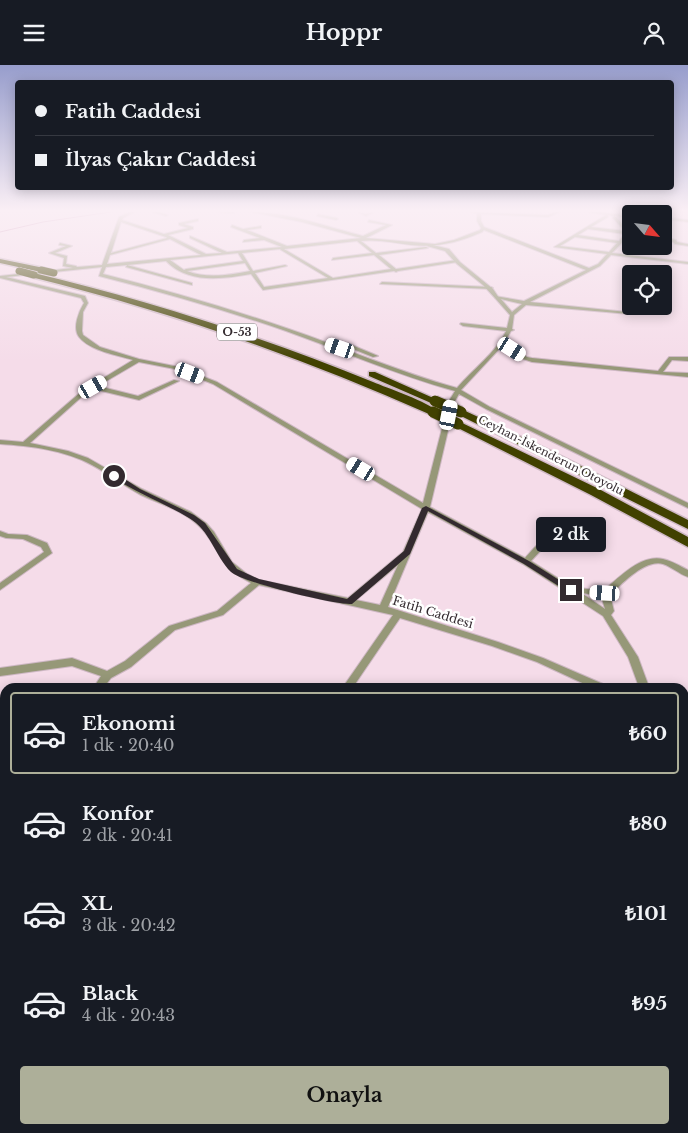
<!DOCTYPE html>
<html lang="tr">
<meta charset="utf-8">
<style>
:root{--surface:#171b24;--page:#242831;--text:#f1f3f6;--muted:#9ea1a6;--line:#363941;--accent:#adaf99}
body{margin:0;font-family:"Libre Baskerville",serif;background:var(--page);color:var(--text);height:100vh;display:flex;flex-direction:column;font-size:19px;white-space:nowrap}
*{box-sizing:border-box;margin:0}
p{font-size:16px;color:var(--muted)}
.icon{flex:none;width:28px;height:28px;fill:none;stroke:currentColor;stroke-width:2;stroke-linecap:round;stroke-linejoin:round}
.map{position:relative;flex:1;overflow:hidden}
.drawer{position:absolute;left:0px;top:618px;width:689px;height:451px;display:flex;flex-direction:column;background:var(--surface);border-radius:15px 15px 0 0;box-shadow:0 2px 12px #0003}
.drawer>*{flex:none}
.guide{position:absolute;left:15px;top:15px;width:659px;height:110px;border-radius:5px;box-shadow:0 2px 12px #0003;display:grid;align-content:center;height:110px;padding:0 20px;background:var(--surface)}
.needle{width:32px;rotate:118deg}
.tools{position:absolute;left:622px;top:140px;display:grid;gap:10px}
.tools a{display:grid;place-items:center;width:50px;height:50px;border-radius:5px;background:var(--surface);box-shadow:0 2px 12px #0003;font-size:25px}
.end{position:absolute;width:22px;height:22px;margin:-11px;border:6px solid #332a2f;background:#fff;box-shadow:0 0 0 2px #fff}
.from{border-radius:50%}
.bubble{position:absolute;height:35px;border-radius:5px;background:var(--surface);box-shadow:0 2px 12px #0003;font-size:16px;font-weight:800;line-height:35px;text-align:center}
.car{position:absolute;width:15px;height:30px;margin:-15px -8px;border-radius:6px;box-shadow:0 0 4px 1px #0007;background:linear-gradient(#fff 24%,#345 0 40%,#fff 0 76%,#345 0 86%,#fff 0)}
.guide b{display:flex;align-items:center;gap:18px;height:48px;font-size:19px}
.guide b+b{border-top:1px solid var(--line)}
.guide i{width:12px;height:12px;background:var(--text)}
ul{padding:9px 0 0;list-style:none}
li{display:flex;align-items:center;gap:15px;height:82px;margin:0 10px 8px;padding:0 10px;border:2px solid transparent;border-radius:5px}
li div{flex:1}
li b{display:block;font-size:19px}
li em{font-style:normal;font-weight:800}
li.current{border-color:var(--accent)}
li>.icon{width:45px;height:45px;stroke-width:1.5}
.button{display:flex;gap:10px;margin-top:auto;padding:10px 20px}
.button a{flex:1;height:58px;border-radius:5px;background:var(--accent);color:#111;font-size:20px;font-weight:800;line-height:58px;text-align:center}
header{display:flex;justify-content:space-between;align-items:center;height:65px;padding:0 20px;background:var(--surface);font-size:22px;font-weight:800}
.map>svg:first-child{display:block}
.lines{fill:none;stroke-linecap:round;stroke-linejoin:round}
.stream{stroke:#bf7aa2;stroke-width:1}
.minor-casing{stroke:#ceb8c4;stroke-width:2}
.tertiary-casing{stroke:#ceb8c4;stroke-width:2}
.motorway-casing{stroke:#ceb8c4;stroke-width:3}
.minor{fill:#969878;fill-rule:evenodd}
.tertiary{fill:#969878;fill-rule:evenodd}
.motorway{fill:#414100;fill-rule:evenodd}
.motorway-bridge-far1-casing{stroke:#ceb8c4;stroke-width:8;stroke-linecap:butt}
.motorway-bridge-casing{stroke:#ceb8c4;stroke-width:13;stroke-linecap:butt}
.motorway-bridge-far1{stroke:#414100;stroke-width:7}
.motorway-bridge{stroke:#414100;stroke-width:11}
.route{fill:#332a2f}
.labels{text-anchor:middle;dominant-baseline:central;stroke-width:5;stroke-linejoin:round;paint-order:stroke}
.shield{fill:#fff;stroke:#706a6d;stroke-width:1}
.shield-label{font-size:11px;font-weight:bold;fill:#332a2f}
.far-street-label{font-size:11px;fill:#332a2f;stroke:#fff}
.street-label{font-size:12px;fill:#332a2f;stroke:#fff}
</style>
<header><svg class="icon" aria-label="menu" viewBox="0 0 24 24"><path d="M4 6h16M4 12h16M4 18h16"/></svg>Hoppr<svg class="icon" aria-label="person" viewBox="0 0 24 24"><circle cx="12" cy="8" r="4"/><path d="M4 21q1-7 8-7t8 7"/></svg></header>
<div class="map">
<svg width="688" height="1068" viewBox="0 0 688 1068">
<rect width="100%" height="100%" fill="#f5dce9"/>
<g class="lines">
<polyline class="stream" points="0,167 43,157 111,147"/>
<g class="minor-casing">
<g id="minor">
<path d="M129 147H134L123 153 122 155 164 169 188 163 179 160V158L198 154V156L184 159 193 162V164L168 170 206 189 222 188 190 173V171L227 187 282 182 264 175 243 177 244 175 260 173 231 162 232 160 243 164 261 161V163L247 165 287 181 361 173 302 157 251 147C288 147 327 162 363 171L386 160 368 157 369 155 392 160 366 173 435 179 454 175 480 165 481 163 477 156V148L470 147 548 150 555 147H560L548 152 481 149V156L484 162 589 203 598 199 607 189 554 182 606 150 588 147H601L631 151V153L615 151 631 168 612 188 688 197V199L611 190 600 201 530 237 627 247 629 248V249L526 240 514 250 512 264 514 265 511 266 505 277 527 292 532 293 658 306 669 292H688V296L672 295 663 307 688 308V312L532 297 523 294 503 280 461 325 490 342 688 438V443L486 344 459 329 455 336 430 442 525 493C533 484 548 466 561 467L562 469 561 471 544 482 531 496 572 522 603 526C619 513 640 489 663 494 672 496 680 501 688 505V512C679 509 672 502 663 499 645 494 622 519 610 530L614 546 611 550 638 592 649 622H639L628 592 603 551 523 499 428 447 388 542 498 577 543 593 603 619 604 622H591L537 597 492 581 400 553 353 622H343L393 550 259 520 223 550 175 565 131 602 111 613 104 622H94L101 611 72 601 0 611V603L72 593 107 606 125 596 169 561 217 546 251 518C242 513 233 508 226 500 216 487 211 471 198 460 182 445 160 439 141 430 124 421 109 409 92 400 64 385 31 381 0 379V375L23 377 82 326 133 295C117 290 90 286 79 272 72 263 79 246 84 238L81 233 0 213V211L73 203 63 201 64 193 49 188 66 181 59 180 60 178 72 181 55 188 67 191 66 199 76 201 77 202 102 200 119 152ZM608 150 614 151 613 153 625 166 591 162 608 152ZM121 157 166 172 167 173 111 188ZM588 164 625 169 619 176 578 170ZM484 165 586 205 524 236 495 231V233L510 250 507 263 461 258 460 259 463 261 506 266C495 289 473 304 457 323 399 307 345 283 289 264 228 243 166 225 103 209L106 202 127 200 126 202 192 220V218L127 200 166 196C188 219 223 214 251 209L263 225 394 206 396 207 398 206 458 197 457 195 396 204 379 190 428 183 426 182 376 188 361 176C378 174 395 178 411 180 437 183 459 177 482 167ZM575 172 617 178 609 187 560 181ZM170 174 201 190 107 199 110 190ZM357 176 372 188 333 193 332 195 374 190 391 204 333 213 284 184ZM280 184 281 185 328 213 264 222 255 208 287 201 285 200 253 206 242 188ZM238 188 243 196 186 204 184 205 170 195ZM245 198 250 206C229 210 207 214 187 206ZM102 202 99 211C162 227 225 245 286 266 342 286 397 310 455 326L449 336 423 438 217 317 179 302 139 294 100 282 83 270 82 266 83 247 88 238 85 231 6 212ZM501 234 522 239 512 247ZM139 297 175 304 213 319 422 444 403 487 348 533 259 515 247 509 232 497 214 467 206 458 191 447 142 424 88 393 68 386 30 378 86 328 93 324 139 335 179 316 174 315 138 331 98 321ZM398 500 380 540 356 535ZM582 528 601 531 605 544 583 529Z"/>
<polygon points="152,147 159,147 168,150 166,151"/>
<polygon points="217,147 235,147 234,148"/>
<polygon points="358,147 366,149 374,147 366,151"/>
<polygon points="318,149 337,153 338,154 336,155 317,151"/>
<polygon points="664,152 688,155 688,157 664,154"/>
<polygon points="664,172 676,175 677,177 688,179 688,181 675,179 673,177 664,174"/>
<polygon points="382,217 491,222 493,223 491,224 380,219"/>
<polygon points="343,278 347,278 378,291 373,292 343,280"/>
<polygon points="0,466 8,469 27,470 47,478 52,488 0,525 0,518 44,487 41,482 23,474 6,473 0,471"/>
<polygon points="684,658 688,659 688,667 684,666"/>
<polygon points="5,683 5,693 0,694 0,684"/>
<polygon points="0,748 5,750 5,761 0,759"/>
<polygon points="684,832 688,833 688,846 684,845"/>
<polygon points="5,970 5,985 0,987 0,972"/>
<polygon points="271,1064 287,1064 285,1068 269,1068"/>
<polygon points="605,1064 624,1064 626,1068 607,1068"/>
</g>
</g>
<g class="tertiary-casing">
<polygon id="tertiary" points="429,179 449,184 460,197 493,224 499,233 495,233 483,220 457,199 445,186 427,181"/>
</g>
<g class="motorway-casing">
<g id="motorway">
<polygon points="0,194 44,203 45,205 41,207 0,198"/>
<path d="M34 208C150 236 263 272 373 317 387 323 429 337 438 347L437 349H429C300 292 169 246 31 212V208Z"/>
<polygon points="369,307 375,307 440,336 439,338 431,338 369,311"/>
<polygon points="461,344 549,385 688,455 688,464 457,349 456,347"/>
<polygon points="458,356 599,424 688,472 688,482 591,430 454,361 454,357"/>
</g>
</g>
<use href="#minor" class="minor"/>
<use href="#tertiary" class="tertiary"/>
<use href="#motorway" class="motorway"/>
<g class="motorway-bridge-far1-casing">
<g id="motorway-bridge-far1">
<polyline points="41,205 54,208"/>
<polyline points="19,206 34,210"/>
</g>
</g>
<g class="motorway-bridge-casing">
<g id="motorway-bridge">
<polyline points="435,336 461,347"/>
<polyline points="433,347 458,359"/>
</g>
</g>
<use href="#motorway-bridge-far1" class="motorway-bridge-far1"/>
<use href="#motorway-bridge" class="motorway-bridge"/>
</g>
<linearGradient id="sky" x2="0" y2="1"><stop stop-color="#979dcc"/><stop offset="0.49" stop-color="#faeff5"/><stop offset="1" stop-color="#faeff5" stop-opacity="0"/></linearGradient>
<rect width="688" height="297" fill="url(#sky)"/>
<path class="route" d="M112 409H117L140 424 194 450 205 458 237 504 259 514 347 534 404 486 422 443 426 441 529 496 575 525 568 527 524 499 428 446 410 489 352 539C338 541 241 517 231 507 215 491 210 465 189 453 164 438 137 428 112 412Z"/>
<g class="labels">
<rect class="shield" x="217" y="258.5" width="40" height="17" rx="4"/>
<g class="shield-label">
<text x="237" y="267">O-53</text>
</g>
<g class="far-street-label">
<text transform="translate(551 390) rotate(27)">Ceyhan-İskenderun Otoyolu</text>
</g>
<g class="street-label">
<text transform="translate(433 547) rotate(17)">Fatih Caddesi</text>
</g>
</g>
</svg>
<div class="tools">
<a><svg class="needle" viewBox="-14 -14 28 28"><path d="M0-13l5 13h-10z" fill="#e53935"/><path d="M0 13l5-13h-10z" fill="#9ea1a6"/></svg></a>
<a><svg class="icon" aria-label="locate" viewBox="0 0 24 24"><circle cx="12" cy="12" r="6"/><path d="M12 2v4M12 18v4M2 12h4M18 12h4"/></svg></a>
</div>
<i class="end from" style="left:114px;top:411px"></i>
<i class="end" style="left:571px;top:525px"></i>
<div class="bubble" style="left:536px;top:452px;width:70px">2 dk</div>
<i class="car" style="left:340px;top:283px;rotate:289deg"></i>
<i class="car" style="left:512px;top:284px;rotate:123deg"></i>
<i class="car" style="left:190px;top:308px;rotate:111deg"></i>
<i class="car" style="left:93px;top:322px;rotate:60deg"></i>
<i class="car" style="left:449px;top:350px;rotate:11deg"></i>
<i class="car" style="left:361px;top:404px;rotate:301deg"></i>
<i class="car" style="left:605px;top:528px;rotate:273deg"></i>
<div class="guide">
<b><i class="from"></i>Fatih Caddesi</b>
<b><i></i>İlyas Çakır Caddesi</b>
</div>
<section class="drawer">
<ul>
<li class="current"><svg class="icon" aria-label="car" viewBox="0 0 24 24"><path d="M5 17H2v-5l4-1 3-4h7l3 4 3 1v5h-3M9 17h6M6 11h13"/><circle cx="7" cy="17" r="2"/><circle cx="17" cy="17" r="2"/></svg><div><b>Ekonomi</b><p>1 dk · 20:40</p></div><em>₺60</em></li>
<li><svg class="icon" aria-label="car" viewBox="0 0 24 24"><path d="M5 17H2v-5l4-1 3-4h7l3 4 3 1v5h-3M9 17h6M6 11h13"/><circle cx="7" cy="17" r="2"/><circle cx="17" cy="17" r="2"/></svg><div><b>Konfor</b><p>2 dk · 20:41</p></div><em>₺80</em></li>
<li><svg class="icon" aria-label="car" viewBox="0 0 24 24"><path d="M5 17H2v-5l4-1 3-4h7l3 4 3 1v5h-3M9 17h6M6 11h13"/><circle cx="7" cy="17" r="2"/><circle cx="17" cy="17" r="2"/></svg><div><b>XL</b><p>3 dk · 20:42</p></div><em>₺101</em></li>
<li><svg class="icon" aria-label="car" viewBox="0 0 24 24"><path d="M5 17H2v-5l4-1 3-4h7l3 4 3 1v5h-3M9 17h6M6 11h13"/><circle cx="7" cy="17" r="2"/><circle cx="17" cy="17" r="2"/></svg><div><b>Black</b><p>4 dk · 20:43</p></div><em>₺95</em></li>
</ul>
<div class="button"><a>Onayla</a></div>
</section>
</div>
